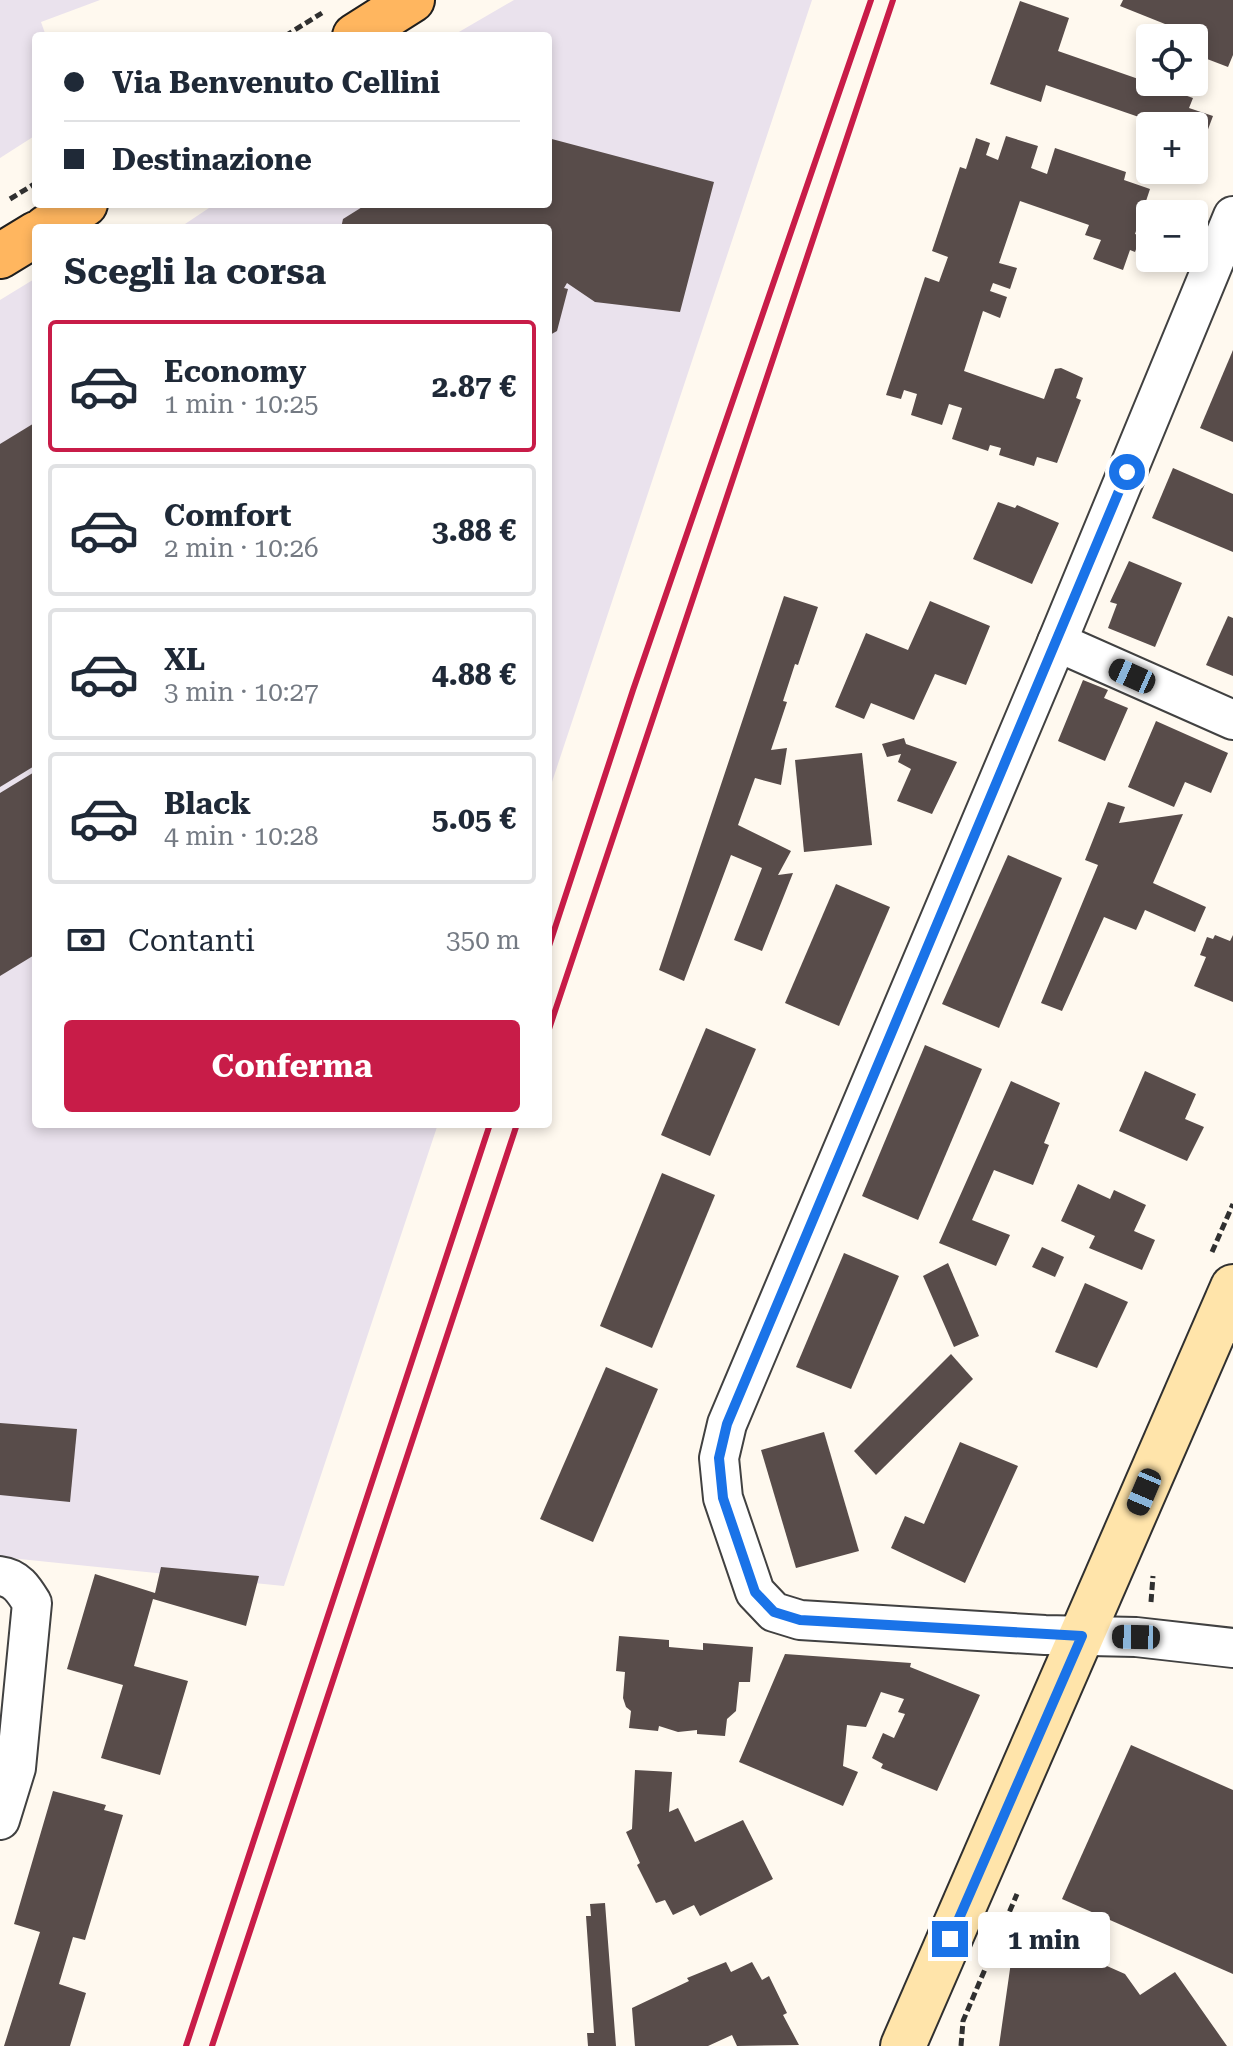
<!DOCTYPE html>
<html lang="it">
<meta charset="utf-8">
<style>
:root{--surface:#fff;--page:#f6f6f7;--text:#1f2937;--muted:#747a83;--line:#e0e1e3;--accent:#c81c48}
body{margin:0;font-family:"Roboto Serif",serif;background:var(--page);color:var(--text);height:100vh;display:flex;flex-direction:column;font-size:30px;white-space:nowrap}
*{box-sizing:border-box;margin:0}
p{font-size:26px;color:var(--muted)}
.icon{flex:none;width:44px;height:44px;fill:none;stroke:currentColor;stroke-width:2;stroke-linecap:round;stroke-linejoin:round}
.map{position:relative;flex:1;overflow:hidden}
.drawer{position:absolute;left:32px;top:224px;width:520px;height:904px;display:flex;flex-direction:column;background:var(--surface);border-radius:8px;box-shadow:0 4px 12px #0003}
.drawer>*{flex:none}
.banner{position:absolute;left:32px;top:32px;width:520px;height:176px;border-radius:8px;box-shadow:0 4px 12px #0003;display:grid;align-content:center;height:176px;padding:0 32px;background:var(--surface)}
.controls{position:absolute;left:1136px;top:24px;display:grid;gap:16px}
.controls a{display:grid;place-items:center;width:72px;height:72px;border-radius:8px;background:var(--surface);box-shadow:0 4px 12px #0003;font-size:40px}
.end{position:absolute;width:36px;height:36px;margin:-18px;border:10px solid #1a73e8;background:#fff;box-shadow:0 0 0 4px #fff}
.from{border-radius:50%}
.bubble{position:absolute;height:56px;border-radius:8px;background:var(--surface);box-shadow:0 4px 12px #0003;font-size:26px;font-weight:700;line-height:56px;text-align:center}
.car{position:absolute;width:24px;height:48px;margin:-24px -12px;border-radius:10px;box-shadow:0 0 6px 2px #0007;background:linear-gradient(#222 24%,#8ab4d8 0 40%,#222 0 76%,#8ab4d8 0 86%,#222 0)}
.banner b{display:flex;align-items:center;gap:28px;height:76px;font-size:30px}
.banner b+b{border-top:2px solid var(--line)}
.banner i{width:20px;height:20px;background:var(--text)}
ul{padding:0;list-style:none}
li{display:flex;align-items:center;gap:24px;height:132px;margin:0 16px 12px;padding:0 16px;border:4px solid var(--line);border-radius:8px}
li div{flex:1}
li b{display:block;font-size:30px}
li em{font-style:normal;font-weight:700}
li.on{border-color:var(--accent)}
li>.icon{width:72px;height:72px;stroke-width:1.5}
h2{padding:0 32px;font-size:36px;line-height:96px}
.pay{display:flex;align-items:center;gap:20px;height:88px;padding:0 32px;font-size:30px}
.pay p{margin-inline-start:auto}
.button{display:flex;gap:16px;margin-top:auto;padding:16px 32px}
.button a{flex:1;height:92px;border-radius:8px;background:var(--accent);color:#fff;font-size:32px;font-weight:700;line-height:92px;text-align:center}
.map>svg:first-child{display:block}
.industrial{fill:#eae2ed}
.building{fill:#584c4a}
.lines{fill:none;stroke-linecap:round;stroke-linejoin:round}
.minor-casing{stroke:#414141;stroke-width:42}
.secondary-casing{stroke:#303030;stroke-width:48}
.primary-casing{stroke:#1f1f1f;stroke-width:48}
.path{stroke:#303030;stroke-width:5;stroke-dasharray:8 4;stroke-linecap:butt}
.minor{stroke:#fff;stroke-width:38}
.secondary{stroke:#ffe4aa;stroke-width:44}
.primary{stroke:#ffb65f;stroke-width:44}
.rail{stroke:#c81c48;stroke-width:6}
.route{stroke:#1a73e8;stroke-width:10}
</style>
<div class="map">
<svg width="1233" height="2046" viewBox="0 0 1233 2046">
<rect width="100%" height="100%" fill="#fff9ef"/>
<g class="industrial">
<polygon points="0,0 100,0 41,22 46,36 36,36 36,135 0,158"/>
<polygon points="514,0 812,0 548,794 548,228 179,228 215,204 548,204 548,36 452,36"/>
<polygon points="36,278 36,1124 438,1124 284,1586 0,1557 0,300"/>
</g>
<g class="building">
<polygon points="1123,0 1233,0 1233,55 1228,67 1194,54 1194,38 1179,38 1167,33 1170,26 1120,6"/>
<polygon points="1020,1 1069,18 1058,51 1193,98 1189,108 1213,116 1204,140 1194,136 1194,126 1165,126 1046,85 1041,102 990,84"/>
<polygon points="1006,136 1038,146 1031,168 1047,174 1055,148 1126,172 1124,180 1150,189 1135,234 1141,236 1135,252 1130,250 1123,270 1093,259 1101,240 1085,235 1089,225 1020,201 999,263 1017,268 1010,289 993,283 990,291 1007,297 1000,318 983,311 964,371 1044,399 1055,369 1061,368 1083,378 1076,398 1081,400 1057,463 1037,457 1034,466 999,455 1001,448 990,445 988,451 952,439 962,408 949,404 942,425 911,415 917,394 904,390 901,399 886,395 925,277 939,282 948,257 932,251 960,167 966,169 976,138 990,143 986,155 998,160"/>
<polygon points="548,138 714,182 680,312 595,302 567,283 564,288 568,289 557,331 548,336 548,228 341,228 343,219 367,204 548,204"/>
<polygon points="1233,350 1233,442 1200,428"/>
<polygon points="36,422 36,765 0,787 0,444"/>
<polygon points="1173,468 1233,494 1233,552 1152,518"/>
<polygon points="998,502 1015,508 1017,505 1059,523 1032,584 973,559"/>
<polygon points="1129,561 1182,583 1155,647 1108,628 1117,604 1110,602"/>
<polygon points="784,596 818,607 798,665 795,664 783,701 787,702 771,750 787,748 781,785 755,778 738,825 791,851 778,875 793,873 762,951 734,940 762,868 731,855 684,981 659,970"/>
<polygon points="930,601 990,626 966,685 935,674 914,720 871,703 864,719 835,707 866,633 908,650"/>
<polygon points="1228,616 1233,618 1233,676 1206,665"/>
<polygon points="1083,680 1108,690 1104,698 1128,708 1105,761 1058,741"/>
<polygon points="1156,721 1228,753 1211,793 1185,782 1174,807 1128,787"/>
<polygon points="904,738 906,744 957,762 932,814 897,801 911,769 898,762 901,754 887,757 882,744"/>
<polygon points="862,753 872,845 804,852 795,760"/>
<polygon points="36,771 36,954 0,976 0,793"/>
<polygon points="1108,802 1125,807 1119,823 1183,814 1153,883 1206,907 1195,932 1145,910 1136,930 1104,917 1062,1011 1041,1003 1098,865 1085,860"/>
<polygon points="1008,855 1062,878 999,1028 942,1004"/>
<polygon points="836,884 890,907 839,1026 785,1003"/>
<polygon points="1215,935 1230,941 1233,935 1233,1002 1194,986 1206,957 1200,955 1207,937 1213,939"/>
<polygon points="706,1028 756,1049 710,1156 661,1135"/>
<polygon points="925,1045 982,1069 918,1220 862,1196"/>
<polygon points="1145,1071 1196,1094 1185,1119 1204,1127 1187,1161 1119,1131"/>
<polygon points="1011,1081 1060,1103 1044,1143 1049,1145 1033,1185 994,1170 972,1220 1010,1235 996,1266 939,1243"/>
<polygon points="662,1173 715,1195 652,1348 600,1326"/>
<polygon points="1078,1184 1110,1199 1114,1190 1146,1205 1134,1231 1155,1240 1142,1270 1089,1248 1095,1236 1061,1221"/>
<polygon points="1042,1247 1064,1257 1055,1277 1032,1267"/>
<polygon points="844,1253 899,1276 851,1389 796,1367"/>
<polygon points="948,1263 979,1336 954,1347 923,1276"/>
<polygon points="1085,1283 1128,1302 1097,1368 1055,1352"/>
<polygon points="951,1354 973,1379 876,1475 854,1451"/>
<polygon points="606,1367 658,1389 593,1542 540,1519"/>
<polygon points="0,1423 77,1429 70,1502 0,1495"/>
<polygon points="824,1432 859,1551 796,1568 761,1450"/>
<polygon points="960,1442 1018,1466 965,1583 891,1548 905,1516 924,1524"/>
<polygon points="161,1567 259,1576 246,1626 153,1599 134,1666 188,1681 160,1775 101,1758 123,1685 67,1669 95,1574 155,1593"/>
<polygon points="619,1636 669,1640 669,1647 703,1650 703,1643 753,1647 750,1682 739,1682 736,1711 727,1719 725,1736 697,1734 697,1730 678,1732 659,1726 658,1731 629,1728 631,1711 626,1707 623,1698 625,1672 616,1671"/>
<polygon points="785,1654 911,1663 910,1667 980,1695 937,1791 881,1768 883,1764 872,1758 883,1733 894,1738 905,1714 898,1712 904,1699 881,1692 866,1727 847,1725 843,1766 858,1772 843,1806 739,1762"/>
<polygon points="1131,1745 1233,1790 1233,1974 1062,1899"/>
<polygon points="635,1770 672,1772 669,1812 678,1808 695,1842 743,1820 773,1879 700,1916 694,1905 673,1915 665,1900 656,1903 637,1865 640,1863 626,1832 632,1829"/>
<polygon points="53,1791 106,1805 104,1810 123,1815 85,1940 73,1937 59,1984 86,1993 70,2046 4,2046 40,1932 14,1924"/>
<polygon points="605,1903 616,2046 588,2046 587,2033 594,2033 586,1916 591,1916 590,1904"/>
<polygon points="1021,1928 1125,1974 1140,1995 1175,1972 1227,2046 999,2046 1013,1948"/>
<polygon points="726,1962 731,1972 752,1962 762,1980 769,1976 787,2013 783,2015 799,2045 737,2046 732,2035 708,2046 635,2046 632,2008 689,1981 687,1978"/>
</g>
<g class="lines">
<g class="minor-casing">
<g id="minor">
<polyline points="1233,216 1057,642 727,1424 719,1458 723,1498 755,1592 774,1612 800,1620 1045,1635 1136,1637 1233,1648"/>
<polyline points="1057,642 1233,720"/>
<path d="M0 1576C17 1578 24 1590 32 1603L16 1768 0 1820"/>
</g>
</g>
<g class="secondary-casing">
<polyline id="secondary" points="903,2046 1233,1287"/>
</g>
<g class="primary-casing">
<g id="primary">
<polyline points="355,36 412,0"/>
<polyline points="46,228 85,204"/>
<polyline points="0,256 36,234"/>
</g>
</g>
<g class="path">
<polyline points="285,36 322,13"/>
<polyline points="10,199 36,183"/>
<polyline points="1212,1252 1233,1204"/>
<polyline points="1151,1602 1153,1576"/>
<polyline points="961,2046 963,2021 1017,1894"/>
</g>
<use href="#minor" class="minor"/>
<use href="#secondary" class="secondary"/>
<use href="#primary" class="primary"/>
<g class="rail">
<polyline points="548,949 633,690 871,0"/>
<polyline points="548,1032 893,0"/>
<polyline points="186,2046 490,1124"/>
<polyline points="212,2046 517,1124"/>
</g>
</g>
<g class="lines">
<polyline class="route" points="950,1939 1082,1636 800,1620 774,1612 755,1592 723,1498 719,1458 727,1424 1127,472"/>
</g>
</svg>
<div class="controls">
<a><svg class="icon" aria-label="locate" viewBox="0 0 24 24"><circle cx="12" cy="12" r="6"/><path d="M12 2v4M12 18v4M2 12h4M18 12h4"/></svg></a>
<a>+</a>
<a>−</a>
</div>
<i class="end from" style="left:1127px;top:472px"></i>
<i class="end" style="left:950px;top:1939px"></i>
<div class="bubble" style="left:978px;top:1912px;width:132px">1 min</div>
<i class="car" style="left:1132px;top:676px;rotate:294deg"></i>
<i class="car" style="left:1144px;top:1492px;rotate:203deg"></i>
<i class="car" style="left:1136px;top:1637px;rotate:271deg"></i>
<div class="banner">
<b><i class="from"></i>Via Benvenuto Cellini</b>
<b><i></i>Destinazione</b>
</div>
<section class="drawer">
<h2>Scegli la corsa</h2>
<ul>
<li class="on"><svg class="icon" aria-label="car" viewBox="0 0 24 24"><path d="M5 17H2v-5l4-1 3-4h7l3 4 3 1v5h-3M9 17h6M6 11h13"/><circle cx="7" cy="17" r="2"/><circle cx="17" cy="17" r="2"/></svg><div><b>Economy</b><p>1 min · 10:25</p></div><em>2.87 €</em></li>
<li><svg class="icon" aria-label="car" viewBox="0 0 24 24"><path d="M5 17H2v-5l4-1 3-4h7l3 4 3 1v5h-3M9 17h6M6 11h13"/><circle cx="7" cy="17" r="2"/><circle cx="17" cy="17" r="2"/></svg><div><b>Comfort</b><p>2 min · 10:26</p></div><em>3.88 €</em></li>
<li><svg class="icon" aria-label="car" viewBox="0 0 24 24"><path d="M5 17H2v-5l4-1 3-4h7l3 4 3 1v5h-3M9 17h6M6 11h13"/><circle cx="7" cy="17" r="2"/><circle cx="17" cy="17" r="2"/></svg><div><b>XL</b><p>3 min · 10:27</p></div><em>4.88 €</em></li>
<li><svg class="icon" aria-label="car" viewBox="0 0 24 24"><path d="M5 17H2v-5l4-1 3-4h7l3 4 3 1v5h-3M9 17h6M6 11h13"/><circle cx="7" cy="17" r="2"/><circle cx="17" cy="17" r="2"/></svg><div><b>Black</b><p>4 min · 10:28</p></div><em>5.05 €</em></li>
</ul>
<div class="pay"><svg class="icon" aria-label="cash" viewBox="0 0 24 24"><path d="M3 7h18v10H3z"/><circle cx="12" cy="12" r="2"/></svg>Contanti<p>350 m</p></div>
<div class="button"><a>Conferma</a></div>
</section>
</div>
